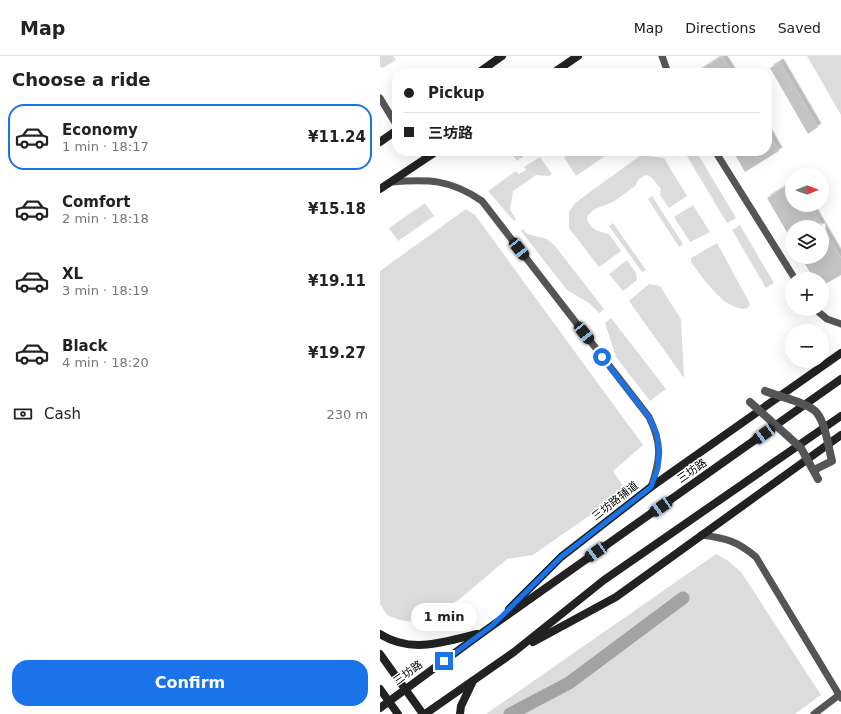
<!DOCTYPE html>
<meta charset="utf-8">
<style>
:root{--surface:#fff;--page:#f6f6f6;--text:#222;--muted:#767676;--line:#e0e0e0;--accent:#1a73e8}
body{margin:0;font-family:"DejaVu Sans","Noto Sans SC",sans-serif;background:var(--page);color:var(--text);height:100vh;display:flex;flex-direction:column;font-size:15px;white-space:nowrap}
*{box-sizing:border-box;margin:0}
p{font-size:13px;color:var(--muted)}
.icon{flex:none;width:22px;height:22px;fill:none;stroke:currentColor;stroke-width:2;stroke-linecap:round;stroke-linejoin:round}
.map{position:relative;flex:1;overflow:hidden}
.side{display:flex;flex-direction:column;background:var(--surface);width:380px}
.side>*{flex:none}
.hud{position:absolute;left:12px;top:12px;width:380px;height:88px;border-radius:16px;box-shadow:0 4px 16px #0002;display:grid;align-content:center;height:88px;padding:0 12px;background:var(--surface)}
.needle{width:26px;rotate:89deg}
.fabs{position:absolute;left:405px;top:112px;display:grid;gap:8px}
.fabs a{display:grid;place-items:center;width:44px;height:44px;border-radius:50%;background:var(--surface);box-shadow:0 4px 16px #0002;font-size:20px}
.end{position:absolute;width:18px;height:18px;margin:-9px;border:5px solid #1a73e8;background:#fff;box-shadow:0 0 0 2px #fff}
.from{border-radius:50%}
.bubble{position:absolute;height:28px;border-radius:14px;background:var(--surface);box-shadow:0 4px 16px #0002;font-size:13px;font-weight:800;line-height:28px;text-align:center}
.car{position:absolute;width:12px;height:24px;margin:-12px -6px;border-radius:5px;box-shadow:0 0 3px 1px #0007;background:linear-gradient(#222 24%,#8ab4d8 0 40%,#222 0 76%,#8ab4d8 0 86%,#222 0)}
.hud b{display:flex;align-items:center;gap:14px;height:38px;font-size:15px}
.hud b+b{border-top:1px solid var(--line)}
.hud i{width:10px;height:10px;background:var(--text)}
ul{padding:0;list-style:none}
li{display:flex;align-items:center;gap:12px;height:66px;margin:0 8px 6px;padding:0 4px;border:2px solid transparent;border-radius:16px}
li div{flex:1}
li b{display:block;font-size:15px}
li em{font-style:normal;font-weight:800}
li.current{border-color:var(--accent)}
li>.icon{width:36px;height:36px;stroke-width:1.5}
h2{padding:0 12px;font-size:18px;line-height:48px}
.pay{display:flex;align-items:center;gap:10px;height:44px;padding:0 12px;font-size:15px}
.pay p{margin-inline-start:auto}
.cta{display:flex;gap:8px;margin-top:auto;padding:8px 12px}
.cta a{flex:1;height:46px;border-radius:16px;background:var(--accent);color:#fff;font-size:16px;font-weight:800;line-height:46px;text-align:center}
header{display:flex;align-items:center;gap:24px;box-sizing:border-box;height:56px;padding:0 20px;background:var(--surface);border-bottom:1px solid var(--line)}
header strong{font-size:19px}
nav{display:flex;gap:22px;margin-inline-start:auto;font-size:14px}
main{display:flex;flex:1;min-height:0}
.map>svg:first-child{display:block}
.green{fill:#dcdcdc}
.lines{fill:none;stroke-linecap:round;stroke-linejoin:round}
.canal{stroke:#a3a3a3;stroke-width:13}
.building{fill:#c4c4c4;filter:url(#shadow)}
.lane{stroke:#555;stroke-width:7}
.secondary{stroke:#222;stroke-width:8}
.street-bridge{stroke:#555;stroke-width:8}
.route{stroke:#1a73e8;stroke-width:5}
.labels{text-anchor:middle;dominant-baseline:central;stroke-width:3;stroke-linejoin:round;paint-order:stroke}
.street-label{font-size:11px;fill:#000;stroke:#fff}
</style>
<header>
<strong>Map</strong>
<nav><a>Map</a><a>Directions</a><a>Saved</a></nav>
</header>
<main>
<section class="side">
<h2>Choose a ride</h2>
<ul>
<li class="current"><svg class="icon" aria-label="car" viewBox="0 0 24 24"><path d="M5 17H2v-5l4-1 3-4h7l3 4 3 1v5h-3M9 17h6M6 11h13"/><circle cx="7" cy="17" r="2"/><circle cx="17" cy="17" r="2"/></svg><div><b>Economy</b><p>1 min · 18:17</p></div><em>¥11.24</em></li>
<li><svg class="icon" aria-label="car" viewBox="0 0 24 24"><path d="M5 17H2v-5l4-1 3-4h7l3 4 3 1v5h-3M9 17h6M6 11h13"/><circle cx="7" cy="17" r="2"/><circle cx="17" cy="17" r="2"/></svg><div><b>Comfort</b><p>2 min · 18:18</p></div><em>¥15.18</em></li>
<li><svg class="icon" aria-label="car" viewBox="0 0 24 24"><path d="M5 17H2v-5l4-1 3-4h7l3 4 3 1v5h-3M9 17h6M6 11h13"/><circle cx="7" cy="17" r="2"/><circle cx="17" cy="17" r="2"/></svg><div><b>XL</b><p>3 min · 18:19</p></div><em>¥19.11</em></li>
<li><svg class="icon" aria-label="car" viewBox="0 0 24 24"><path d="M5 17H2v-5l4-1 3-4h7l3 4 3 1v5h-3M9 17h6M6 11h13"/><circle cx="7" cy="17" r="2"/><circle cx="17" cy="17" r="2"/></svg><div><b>Black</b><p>4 min · 18:20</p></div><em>¥19.27</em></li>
</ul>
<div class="pay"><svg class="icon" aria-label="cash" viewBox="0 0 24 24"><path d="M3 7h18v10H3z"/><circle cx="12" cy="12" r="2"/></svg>Cash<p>230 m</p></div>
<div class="cta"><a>Confirm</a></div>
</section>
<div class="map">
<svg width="461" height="658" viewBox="0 0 461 658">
<defs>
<filter id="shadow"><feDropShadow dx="3.5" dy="-3.5" stdDeviation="0" flood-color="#0004"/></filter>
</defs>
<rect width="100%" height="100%" fill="#fff"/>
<g class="green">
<polygon points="0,0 13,0 16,4 3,12 0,11"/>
<polygon points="427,0 461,0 461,59"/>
<polygon points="130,95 151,95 137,105"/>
<polygon points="194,95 232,95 196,120 184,101"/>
<polygon points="304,95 316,95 356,162 347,167"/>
<path d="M261 99 284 102 307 140 289 152 280 139 281 133 271 121 266 119 259 123 255 130 233 146 215 153 207 160C207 172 218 176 229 178L241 195 219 211 189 172V156L195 147Z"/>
<polygon points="160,101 172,118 169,120 156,119 133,135 130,154 136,163 134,165 108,135 136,115 139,118 146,114 144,111"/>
<polygon points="272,140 303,188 299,191 268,143"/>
<polygon points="45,147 54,160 18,185 9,172"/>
<polygon points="313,149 330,176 310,186 294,161"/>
<polygon points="86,153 95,159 263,389 233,415 246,434 153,499 127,503 81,542 51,562 33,566 20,564 7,559 0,548 0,215"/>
<polygon points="233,167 266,214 262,216 229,170"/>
<polygon points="360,169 394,227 386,232 352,174"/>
<polygon points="143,173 147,178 167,183 175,190 224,253 219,257 209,247 187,234 141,175"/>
<path d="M337 187 370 248 368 252C347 258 322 221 311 206V202Z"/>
<polygon points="247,204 256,217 257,224 243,235 229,218"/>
<polygon points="269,228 280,230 301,263 304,322 249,245"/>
<polygon points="231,262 286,333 270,345 236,301 225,267"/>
<polygon points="336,498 347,504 361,516 441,639 415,658 106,658"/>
</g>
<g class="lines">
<polyline class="canal" points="130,658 189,627 303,542"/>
</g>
<g class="building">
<polygon points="342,0 353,17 316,17"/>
<polygon points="400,6 438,71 428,78 390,12"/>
<polygon points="387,74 399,95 365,116 353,95 387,95"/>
<polygon points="412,127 412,149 430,149 461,202 461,219 442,230 442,223 434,223 421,201 442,201 442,171 412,171 412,185 387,142"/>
</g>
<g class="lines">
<g class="lane">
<polyline points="282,0 288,17"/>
<polyline points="0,42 17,70"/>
<polyline points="335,95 415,223"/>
<path d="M11 126C48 123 70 123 102 145L269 361C282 388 281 402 271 431"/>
<polyline points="435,253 447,263 461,268"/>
<path d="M321 479C346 482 357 485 376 501L461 642"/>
<polyline points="434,658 459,639"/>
</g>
<g class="secondary">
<polyline points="98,17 122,0"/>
<polyline points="173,17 198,0"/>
<polyline points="0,86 17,74"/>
<polyline points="0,133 57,95"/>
<polyline points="129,553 181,501 271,431 461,297"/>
<path d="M0 578C31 598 65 586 97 578"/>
<polyline points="153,586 236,541 461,379"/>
<polyline points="0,598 43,658"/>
<polyline points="0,633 18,658"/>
<polyline points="0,652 102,577 461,323"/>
<polyline points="45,658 134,596 224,524 461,360"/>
<polyline points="80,658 81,650 93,625"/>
</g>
<g class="street-bridge">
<path d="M385 335C397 340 430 347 437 357 446 369 448 390 452 405L434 414"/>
<polyline points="370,346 421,392 438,423"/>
</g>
</g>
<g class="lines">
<polyline class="route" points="64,605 113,569 181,501 271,431 278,412 279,394 277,378 269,361 222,301"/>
</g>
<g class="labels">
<g class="street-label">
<text transform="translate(312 415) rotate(-35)">三坊路</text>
<text transform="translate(235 445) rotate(-38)">三坊路辅道</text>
<text transform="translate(28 617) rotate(-36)">三坊路</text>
</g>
</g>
</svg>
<div class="fabs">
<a><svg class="needle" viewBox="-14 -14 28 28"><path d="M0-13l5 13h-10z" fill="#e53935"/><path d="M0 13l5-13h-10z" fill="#767676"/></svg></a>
<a><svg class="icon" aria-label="layers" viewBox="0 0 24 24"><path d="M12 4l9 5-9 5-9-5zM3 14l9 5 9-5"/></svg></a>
<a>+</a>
<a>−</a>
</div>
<i class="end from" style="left:222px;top:301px"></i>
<i class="end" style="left:64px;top:605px"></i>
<div class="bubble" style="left:31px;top:547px;width:66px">1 min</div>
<i class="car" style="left:139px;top:193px;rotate:142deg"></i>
<i class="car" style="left:204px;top:277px;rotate:142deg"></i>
<i class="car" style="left:384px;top:378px;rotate:234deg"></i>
<i class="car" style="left:281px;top:451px;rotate:235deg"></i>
<i class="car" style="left:216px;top:496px;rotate:235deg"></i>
<div class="hud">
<b><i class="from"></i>Pickup</b>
<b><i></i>三坊路</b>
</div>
</div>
</main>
